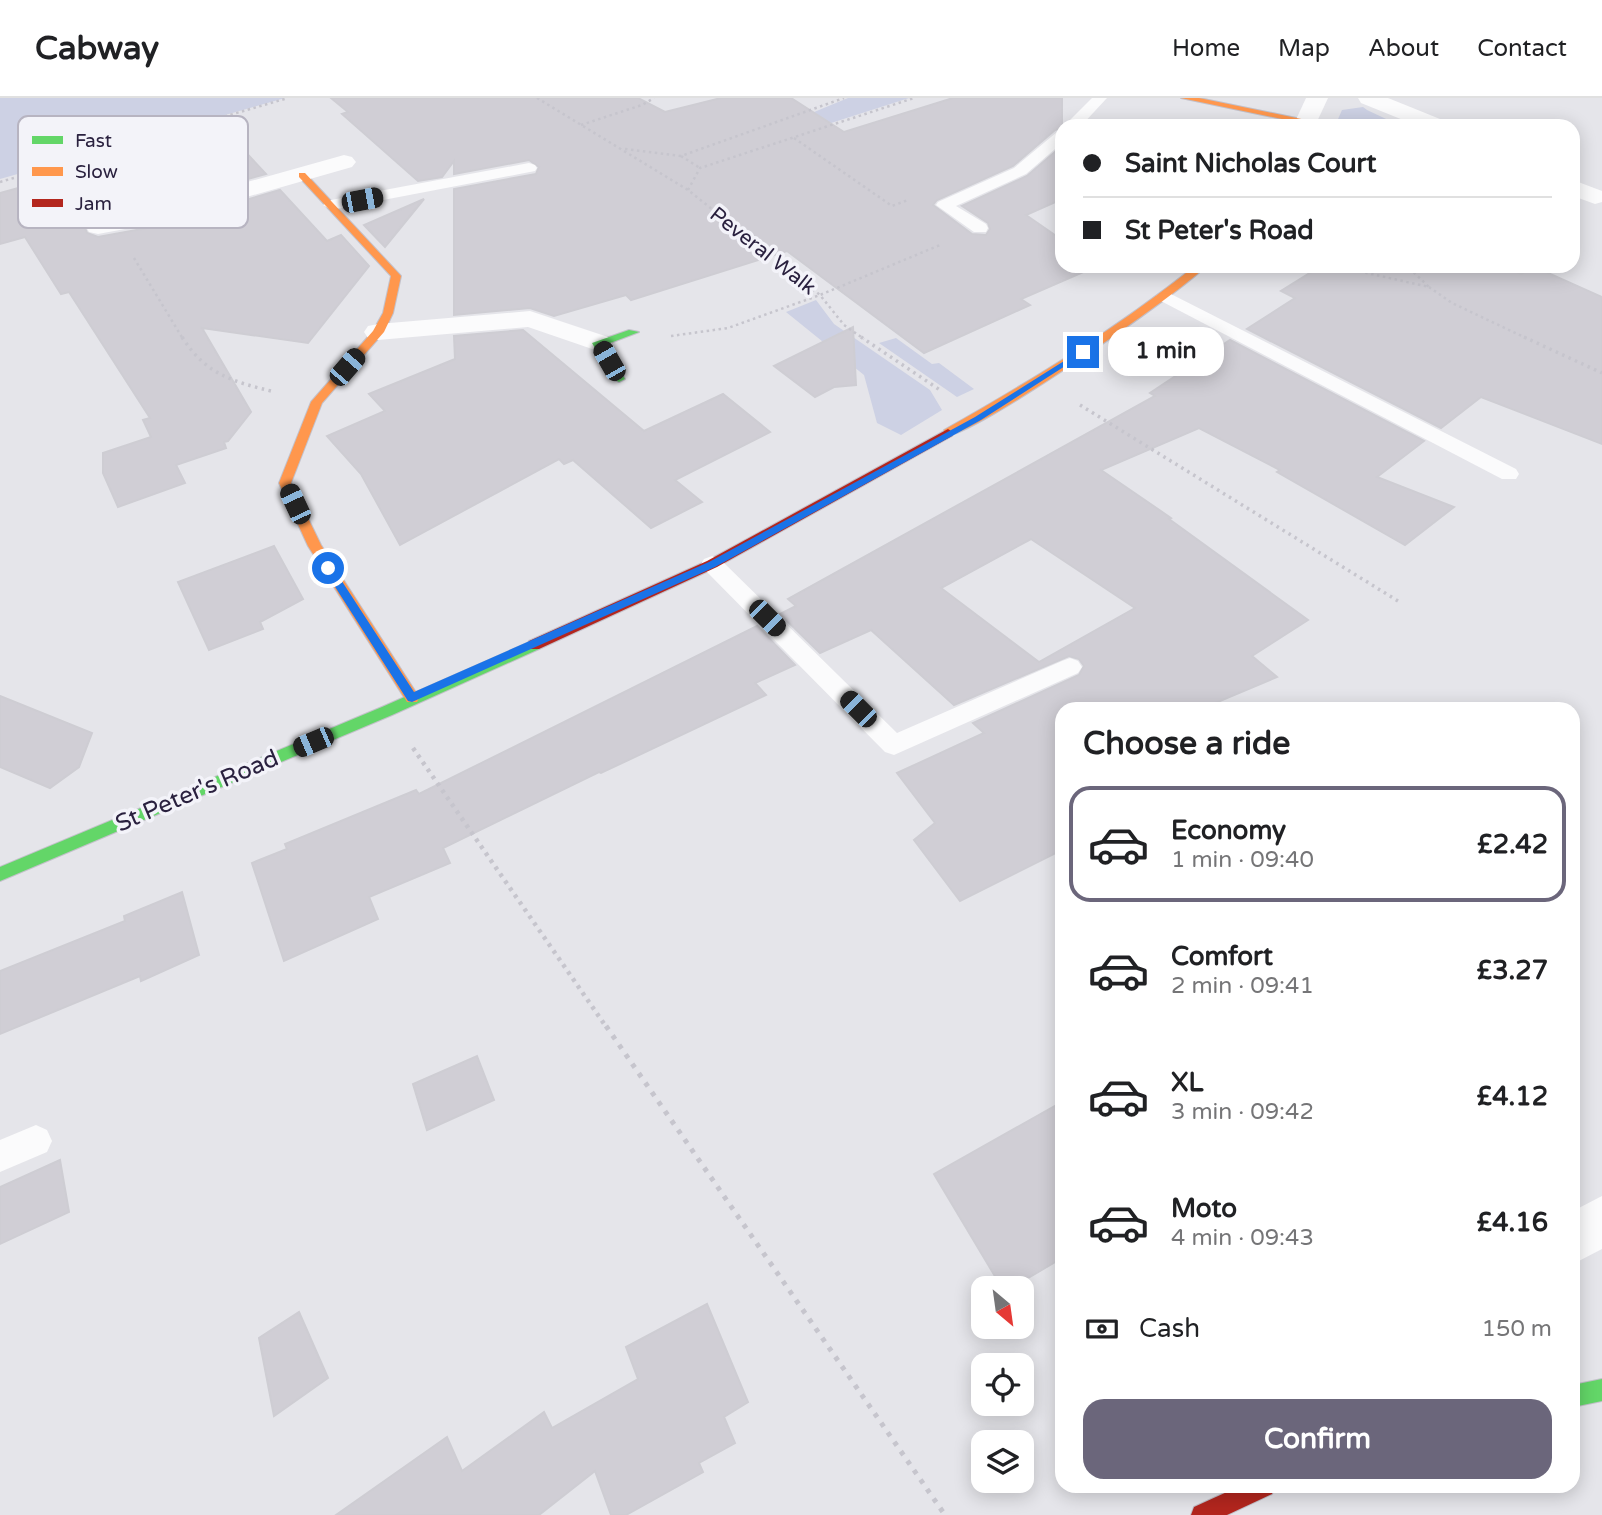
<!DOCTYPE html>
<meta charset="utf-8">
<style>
:root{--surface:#fff;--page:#f2f2f2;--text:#202124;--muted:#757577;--line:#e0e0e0;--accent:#6b667b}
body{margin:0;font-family:"Varela Round",sans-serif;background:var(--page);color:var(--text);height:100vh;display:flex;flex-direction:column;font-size:26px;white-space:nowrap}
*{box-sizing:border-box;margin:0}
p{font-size:23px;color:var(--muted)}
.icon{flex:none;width:38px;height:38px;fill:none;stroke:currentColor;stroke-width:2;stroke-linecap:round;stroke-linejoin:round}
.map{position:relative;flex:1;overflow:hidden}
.drawer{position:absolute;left:1055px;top:604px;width:525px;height:791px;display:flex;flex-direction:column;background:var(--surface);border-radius:21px;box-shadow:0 4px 18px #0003}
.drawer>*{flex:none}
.guide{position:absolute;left:1055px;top:21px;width:525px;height:154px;border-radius:21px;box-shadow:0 4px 18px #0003;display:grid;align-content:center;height:154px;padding:0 28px;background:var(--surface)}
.needle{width:46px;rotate:151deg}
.tools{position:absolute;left:971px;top:1178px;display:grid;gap:14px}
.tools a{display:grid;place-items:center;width:63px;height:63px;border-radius:14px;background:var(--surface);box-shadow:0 4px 18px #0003;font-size:35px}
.end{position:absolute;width:32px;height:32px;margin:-16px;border:9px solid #1a73e8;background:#fff;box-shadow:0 0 0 4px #fff}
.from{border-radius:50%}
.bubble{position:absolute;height:49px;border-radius:21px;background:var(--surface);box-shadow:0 4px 18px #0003;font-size:23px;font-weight:700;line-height:49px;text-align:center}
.car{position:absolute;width:21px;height:42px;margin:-21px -10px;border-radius:9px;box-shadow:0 0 5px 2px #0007;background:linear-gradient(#222 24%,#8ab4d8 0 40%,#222 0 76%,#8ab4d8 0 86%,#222 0)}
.guide b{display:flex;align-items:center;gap:24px;height:66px;font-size:26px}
.guide b+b{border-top:2px solid var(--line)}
.guide i{width:18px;height:18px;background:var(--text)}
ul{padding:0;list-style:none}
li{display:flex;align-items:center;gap:21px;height:116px;margin:0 14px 10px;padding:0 14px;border:4px solid transparent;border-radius:21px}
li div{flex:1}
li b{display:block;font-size:26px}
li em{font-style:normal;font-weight:700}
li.active{border-color:var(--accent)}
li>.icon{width:63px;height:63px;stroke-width:1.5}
h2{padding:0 28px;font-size:32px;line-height:84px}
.pay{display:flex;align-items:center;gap:18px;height:77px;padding:0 28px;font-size:26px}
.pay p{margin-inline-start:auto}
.cta{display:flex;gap:14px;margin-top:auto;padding:14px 28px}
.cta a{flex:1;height:80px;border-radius:21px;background:var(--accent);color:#fff;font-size:28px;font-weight:700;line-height:80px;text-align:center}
header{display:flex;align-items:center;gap:42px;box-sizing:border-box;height:98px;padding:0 35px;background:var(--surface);border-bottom:2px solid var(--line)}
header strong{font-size:33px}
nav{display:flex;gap:38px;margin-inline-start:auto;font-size:24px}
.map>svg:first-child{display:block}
.green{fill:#cdd1e4}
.building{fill:#d0ced5;stroke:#cecdd3;stroke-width:2;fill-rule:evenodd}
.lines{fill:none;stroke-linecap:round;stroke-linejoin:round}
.fast-casing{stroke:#c3c1ca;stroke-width:2}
.slow-casing{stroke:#c3c1ca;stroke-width:2}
.jam-casing{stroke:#c3c1ca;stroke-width:2}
.path-far3{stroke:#c6c5cd;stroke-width:2.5;stroke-dasharray:2.5 3.5;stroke-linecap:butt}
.path-far2{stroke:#c6c5cd;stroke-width:3.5;stroke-dasharray:2.5 4.5;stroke-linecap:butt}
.path-far1{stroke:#c6c5cd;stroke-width:4.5;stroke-dasharray:3.5 5;stroke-linecap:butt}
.path{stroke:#c6c5cd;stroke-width:5;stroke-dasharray:4.5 7;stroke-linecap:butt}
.lane{fill:#fbfbfc;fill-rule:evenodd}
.street{fill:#fbfbfc;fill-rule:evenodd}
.fast{fill:#63d668;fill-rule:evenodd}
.slow{fill:#ff974d;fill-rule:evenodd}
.jam{fill:#b3261e;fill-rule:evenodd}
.route{fill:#1a73e8}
.labels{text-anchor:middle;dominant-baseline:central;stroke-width:7;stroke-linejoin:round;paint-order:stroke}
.far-street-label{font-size:21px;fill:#2a213f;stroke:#f3f3f9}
.street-label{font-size:24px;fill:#2a213f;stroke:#f3f3f9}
.key{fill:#f3f3f9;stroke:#b7b4c1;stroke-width:2}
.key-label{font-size:19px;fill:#2a213f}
</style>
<header>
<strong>Cabway</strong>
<nav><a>Home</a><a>Map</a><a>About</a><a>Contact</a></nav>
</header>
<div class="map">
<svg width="1602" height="1417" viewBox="0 0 1602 1417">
<rect width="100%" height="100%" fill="#e5e5ea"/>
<g class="green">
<polygon points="0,0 285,0 0,81"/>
<polygon points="848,0 909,0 828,26 790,24"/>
<polygon points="1363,9 1367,12 1401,28 1335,28 1342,12"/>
<polygon points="816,202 834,226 930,292 942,312 901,337 877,325 864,277 786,214"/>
<polygon points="896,240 932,266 939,265 974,291 957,299 879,245"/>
</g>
<g class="building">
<polygon points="331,0 638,0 665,14 721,0 791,0 844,34 953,0 1062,0 1062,30 1055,32 1013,68 937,102 933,107 972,136 986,137 990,131 988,125 962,108 1027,78 1062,48 1062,101 1026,117 1062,142 1062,168 1097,168 1021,201 1030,207 924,255 787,153 631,202 626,197 554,218 530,210 454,217 454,91 536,76 539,69 529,62 454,76 454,63 442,79 418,83 342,16 348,14"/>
<polygon points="220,42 227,50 238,46 266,76 139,111 88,121 84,128 87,135 98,139 153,129 280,92 327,143 341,137 369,168 308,245 202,230 251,314 228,343 224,344 226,350 176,367 185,385 118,409 103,375 103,355 151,339 143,322 150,320 69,194 61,196 25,139 0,146 0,95 98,68 96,64 142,52 151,63"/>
<polygon points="424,101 385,149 364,127"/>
<polygon points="1321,168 1503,168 1521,176 1535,169 1602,199 1602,346 1481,299 1441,330 1247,231 1295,200 1281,193"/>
<polygon points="853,229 856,287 834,289 815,299 774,268"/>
<polygon points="523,232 644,333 723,296 770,334 675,382 702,404 651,430 573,362 564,366 559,361 400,447 361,376 327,338 385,313 369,296 455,261 454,238"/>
<path d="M1230 242 1424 343 1377 379 1454 409 1405 447 1277 374 1280 372 1199 330 1101 372 1171 420 1169 421 1308 522 1252 558 1277 579 1201 611H1062V752L960 803 914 742 935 725 897 675 984 635 973 625 1079 577 1084 568 1079 561 1069 558 954 607 871 532 820 555 780 516 796 508 788 501 1155 298 1150 295ZM1031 441 1135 510 1039 564 941 490Z"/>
<polygon points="274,448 303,501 260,524 263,531 209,552 178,484"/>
<polygon points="757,528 795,567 755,585 766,597 601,675 599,674 443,750 450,765 369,799 378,821 284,863 252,765 287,751 285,746 416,692 419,696"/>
<polygon points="0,598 92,635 79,669 50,690 0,669"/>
<polygon points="182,794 199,857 141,883 140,878 0,936 0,873 125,823 124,818"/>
<polygon points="477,958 494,1002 427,1032 413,986"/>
<polygon points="1062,1004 1062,1160 1011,1190 1002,1190 934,1076"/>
<polygon points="60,1062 69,1114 0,1146 0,1089"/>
<polygon points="707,1206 748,1304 724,1319 735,1345 699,1365 703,1374 626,1417 611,1417 595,1373 539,1417 336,1417 447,1339 462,1373 544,1314 552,1330 638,1281 626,1249"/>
<polygon points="299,1214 328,1280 274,1318 259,1240"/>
</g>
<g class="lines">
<g class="fast-casing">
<g id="fast">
<polygon points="629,232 639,234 605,247 625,281 619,284 613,281 592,245"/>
<polygon points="534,542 539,543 541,547 539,551 392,617 0,783 0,769 382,609"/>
<polygon points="1602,1281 1602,1303 1573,1309 1573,1287"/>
</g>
</g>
<g class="slow-casing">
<g id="slow">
<polygon points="1181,0 1199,0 1311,23 1306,26"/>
<polygon points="299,75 305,75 401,178 393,215 384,234 322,305 291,385 321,447 417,596 419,600 417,604 407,604 308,448 279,385 311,304 373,233 383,215 391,178 299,79"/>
<path d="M1195 168H1206C1182 194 969 342 944 338V332C1031 283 1116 231 1195 168Z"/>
</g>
</g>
<g class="jam-casing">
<g id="jam">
<polygon points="948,331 954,335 952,338 717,469 539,551 529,551 527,547 529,543 707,463"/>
<polygon points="1240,1388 1275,1388 1272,1396 1227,1417 1191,1417 1194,1409"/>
</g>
</g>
<g class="path-far3">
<polyline points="537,0 688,92 820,197 844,227 864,241"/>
<polyline points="581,27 642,7 654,0"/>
<polyline points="794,40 892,108 908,102"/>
<polyline points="625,51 681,58 844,0"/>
<polyline points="681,58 700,70"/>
<polyline points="35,76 50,93 61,112"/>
<polyline points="0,84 288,0"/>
<polyline points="688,92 700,70 914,0"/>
<polyline points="134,160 183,241"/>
<polyline points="1336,168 1429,189 1407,168"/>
<polyline points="1429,189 1452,205 1528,241"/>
<polyline points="671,238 728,230 820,197 940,147"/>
</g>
<g class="path-far2">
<path d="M182 239C206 277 234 284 275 294"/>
<polyline points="861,239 940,292"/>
<polyline points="1524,239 1602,275"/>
<polyline points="1080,307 1398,503"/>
</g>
<polyline class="path-far1" points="413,650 607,930"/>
<polyline class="path" points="606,928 945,1417"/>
<g class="lane">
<polygon points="1092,0 1107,0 1081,28 1064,28"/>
<polygon points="1062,32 1062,45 1026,76 956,108 986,126 988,130 986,134 974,134 936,107 938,104 1014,70 1057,34"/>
<polygon points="529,65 535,67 537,70 535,73 331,112 323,107 331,102"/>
<polygon points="1165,193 1516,371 1519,376 1516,381 1502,381 1159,202 1156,198"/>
<polygon points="712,458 720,461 897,635 1062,563 1070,560 1078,563 1082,569 1078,575 894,657 885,654 704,471 701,466 704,461"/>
<polygon points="36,1027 47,1032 52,1043 47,1054 0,1074 0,1042"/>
</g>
<g class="street">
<polygon points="1306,0 1328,0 1315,28 1293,28"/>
<polygon points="1358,0 1388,0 1445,23 1448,28 1418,28 1361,5"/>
<polygon points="344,57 352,59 356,64 352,69 152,126 98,136 89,134 86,129 89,124 140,114"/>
<polygon points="1573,82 1602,93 1602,104 1595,106 1573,98"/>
<polygon points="530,213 608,239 612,245 608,251 598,253 528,229 378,242 368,240 364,234 368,228 378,226"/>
<polygon points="1602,1098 1602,1151 1573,1166 1573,1113"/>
</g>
<use href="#fast" class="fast"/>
<use href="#slow" class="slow"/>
<use href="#jam" class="jam"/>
</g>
<polygon class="route" points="1080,253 1087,254 981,322 715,469 412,604 408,603 323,470 332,468 414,594 709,464 975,319"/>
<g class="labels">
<g class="far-street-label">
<text transform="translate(763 153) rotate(38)">Peveral Walk</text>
</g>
<g class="street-label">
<text transform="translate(197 693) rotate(-23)">St Peter's Road</text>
</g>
</g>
<rect x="18" y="18" width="230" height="112" rx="10" class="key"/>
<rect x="32" y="38" width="31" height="8" fill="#63d668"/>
<rect x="32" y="69" width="31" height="9" fill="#ff974d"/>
<rect x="32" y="101" width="31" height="8" fill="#b3261e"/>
<g class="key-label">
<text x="75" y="49">Fast</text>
<text x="75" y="80">Slow</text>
<text x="75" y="112">Jam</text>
</g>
</svg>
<div class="tools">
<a><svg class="needle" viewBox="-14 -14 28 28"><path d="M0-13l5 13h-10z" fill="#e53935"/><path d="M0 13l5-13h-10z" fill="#757577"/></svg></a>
<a><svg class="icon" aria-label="locate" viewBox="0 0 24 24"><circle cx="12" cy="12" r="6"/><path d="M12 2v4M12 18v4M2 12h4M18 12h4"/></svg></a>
<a><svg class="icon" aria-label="layers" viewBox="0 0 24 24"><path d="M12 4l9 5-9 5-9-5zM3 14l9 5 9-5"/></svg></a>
</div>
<i class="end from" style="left:328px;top:470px"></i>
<i class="end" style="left:1083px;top:254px"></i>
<div class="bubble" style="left:1108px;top:229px;width:116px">1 min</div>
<i class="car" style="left:362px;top:102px;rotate:79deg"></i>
<i class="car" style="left:609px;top:263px;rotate:330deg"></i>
<i class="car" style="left:347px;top:269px;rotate:41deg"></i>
<i class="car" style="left:295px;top:406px;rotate:335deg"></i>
<i class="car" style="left:767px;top:520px;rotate:135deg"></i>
<i class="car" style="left:858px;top:611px;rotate:315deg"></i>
<i class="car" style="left:313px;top:644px;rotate:247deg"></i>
<div class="guide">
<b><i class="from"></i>Saint Nicholas Court</b>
<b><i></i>St Peter's Road</b>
</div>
<section class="drawer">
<h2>Choose a ride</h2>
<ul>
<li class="active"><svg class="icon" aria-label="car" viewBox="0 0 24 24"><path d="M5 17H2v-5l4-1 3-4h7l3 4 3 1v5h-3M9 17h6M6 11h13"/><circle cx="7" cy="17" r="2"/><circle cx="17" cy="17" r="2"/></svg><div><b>Economy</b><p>1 min · 09:40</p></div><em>£2.42</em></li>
<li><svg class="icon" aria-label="car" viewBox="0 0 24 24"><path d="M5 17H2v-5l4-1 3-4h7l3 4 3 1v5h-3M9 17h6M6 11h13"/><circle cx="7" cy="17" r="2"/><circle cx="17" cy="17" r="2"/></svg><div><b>Comfort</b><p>2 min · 09:41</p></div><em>£3.27</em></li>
<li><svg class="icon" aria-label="car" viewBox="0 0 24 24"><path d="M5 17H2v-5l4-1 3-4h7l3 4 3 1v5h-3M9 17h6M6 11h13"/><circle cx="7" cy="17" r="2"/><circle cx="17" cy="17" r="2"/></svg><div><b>XL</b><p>3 min · 09:42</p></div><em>£4.12</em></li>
<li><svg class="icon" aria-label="car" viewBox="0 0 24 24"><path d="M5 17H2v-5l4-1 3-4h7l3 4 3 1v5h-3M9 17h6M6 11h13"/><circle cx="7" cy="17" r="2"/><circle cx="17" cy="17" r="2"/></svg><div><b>Moto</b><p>4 min · 09:43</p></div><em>£4.16</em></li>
</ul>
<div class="pay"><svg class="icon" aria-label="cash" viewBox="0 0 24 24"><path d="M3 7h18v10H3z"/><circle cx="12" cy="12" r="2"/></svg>Cash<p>150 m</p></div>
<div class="cta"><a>Confirm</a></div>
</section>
</div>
